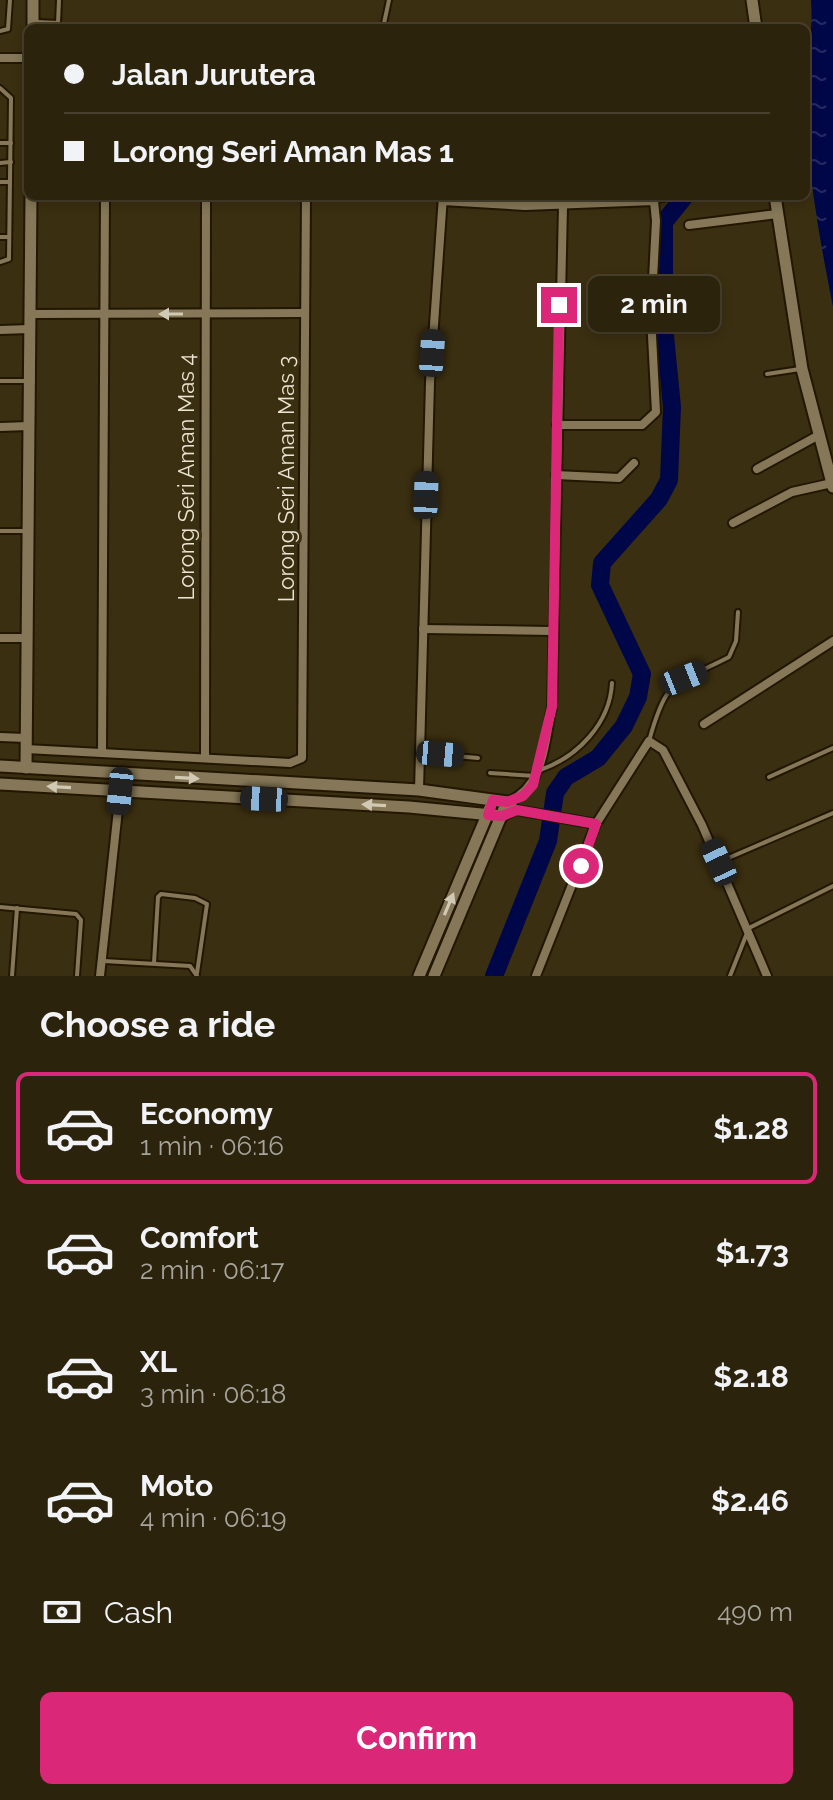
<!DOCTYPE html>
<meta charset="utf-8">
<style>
:root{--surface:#2c230d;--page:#382f1b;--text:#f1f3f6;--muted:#a6a49d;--line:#48402e;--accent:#db2777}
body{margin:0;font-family:Raleway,sans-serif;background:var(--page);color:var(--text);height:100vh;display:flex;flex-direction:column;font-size:30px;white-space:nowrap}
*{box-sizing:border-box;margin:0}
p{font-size:26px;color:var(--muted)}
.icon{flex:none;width:44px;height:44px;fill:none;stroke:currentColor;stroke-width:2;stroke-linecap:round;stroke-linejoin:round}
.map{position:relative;height:976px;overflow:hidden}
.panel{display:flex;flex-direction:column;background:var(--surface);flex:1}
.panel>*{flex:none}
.hud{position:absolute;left:24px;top:24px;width:786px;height:176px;border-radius:12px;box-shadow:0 4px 12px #0003,0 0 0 2px var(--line);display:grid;align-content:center;height:176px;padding:0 40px;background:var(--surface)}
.end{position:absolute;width:36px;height:36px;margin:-18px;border:10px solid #db2777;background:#fff;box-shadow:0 0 0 4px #fff}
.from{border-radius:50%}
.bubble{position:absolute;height:56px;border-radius:12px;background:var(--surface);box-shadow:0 4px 12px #0003,0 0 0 2px var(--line);font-size:26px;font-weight:700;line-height:56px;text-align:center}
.car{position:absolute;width:24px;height:48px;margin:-24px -12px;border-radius:10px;box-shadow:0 0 6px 2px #0007;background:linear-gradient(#222 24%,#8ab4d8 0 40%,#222 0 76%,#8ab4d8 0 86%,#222 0)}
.hud b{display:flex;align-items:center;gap:28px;height:76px;font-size:30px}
.hud b+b{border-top:2px solid var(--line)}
.hud i{width:20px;height:20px;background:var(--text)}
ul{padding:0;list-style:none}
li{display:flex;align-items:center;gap:24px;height:112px;margin:0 16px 12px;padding:0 24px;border:4px solid transparent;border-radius:12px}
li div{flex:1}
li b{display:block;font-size:30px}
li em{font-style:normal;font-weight:700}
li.active{border-color:var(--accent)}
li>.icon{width:72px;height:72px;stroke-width:1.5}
h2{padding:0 40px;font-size:36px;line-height:96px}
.pay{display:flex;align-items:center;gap:20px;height:88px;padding:0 40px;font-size:30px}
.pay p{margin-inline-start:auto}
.primary-button{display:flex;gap:16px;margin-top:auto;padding:16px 40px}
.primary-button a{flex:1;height:92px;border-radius:12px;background:var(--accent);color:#fff;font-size:32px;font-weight:700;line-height:92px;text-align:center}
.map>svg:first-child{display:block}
.water{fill:url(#water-ripples)}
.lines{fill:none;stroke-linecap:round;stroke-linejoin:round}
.river{stroke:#000748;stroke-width:18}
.lane-casing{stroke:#221700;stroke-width:8}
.street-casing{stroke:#221700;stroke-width:12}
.secondary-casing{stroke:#221700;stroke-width:15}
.lane{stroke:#857757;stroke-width:4}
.street{stroke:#857757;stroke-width:8}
.secondary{stroke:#857757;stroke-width:11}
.oneway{fill:#d2c9b4}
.route{stroke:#db2777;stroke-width:10}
.labels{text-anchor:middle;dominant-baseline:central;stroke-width:6;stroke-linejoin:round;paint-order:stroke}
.street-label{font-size:22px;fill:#ebe4d3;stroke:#3b2f11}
</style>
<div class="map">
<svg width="833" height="976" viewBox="0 0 833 976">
<defs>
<pattern id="water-ripples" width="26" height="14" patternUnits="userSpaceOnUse" patternTransform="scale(2)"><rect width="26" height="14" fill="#000748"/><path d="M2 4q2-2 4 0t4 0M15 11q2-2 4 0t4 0" fill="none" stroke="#252b62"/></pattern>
</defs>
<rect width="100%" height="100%" fill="#3b2f11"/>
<path class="water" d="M811 0H833V307C821 247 810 185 806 123 803 82 814 42 811 0Z"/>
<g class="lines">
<polyline class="river" points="494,976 548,841 555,793 566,777 598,758 624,726 638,697 642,674 600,585 602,563 659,499 669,480 672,407 664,326 664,222 685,196"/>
<g class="lane-casing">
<g id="lane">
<polyline points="36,22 58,23 59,0"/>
<polyline points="383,28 389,0"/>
<polyline points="0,31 8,29 10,0"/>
<polyline points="0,88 11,98 9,259 0,262"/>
<polyline points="0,143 11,143"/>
<polyline points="0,163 11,162"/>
<polyline points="0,182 10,182"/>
<polyline points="654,196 654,201 676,196"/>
<polyline points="0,237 9,237"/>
<polyline points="767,374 800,369"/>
<polyline points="0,381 27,381"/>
<polyline points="0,531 25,531"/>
<path d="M649 741C667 676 673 686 729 657L736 641 738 612"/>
<polyline points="422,753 478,758"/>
<path d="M540 770C578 757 610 723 612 683"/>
<polyline points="490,773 535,776"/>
<polyline points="769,777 833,748"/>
<polyline points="719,862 833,813"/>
<polyline points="0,907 76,914 81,920 77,976"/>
<polyline points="104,961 190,966 197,976"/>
<polyline points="154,963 158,897 161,894 195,898 207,904 197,973"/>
<polyline points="12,976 17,908"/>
<polyline points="730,976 749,928 833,886"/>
</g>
</g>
<g class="street-casing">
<g id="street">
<polyline points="0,58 28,58"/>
<polyline points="443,201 525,206 654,201 656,221 651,317 656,412 642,425 557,425"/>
<polyline points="689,225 777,214"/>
<polyline points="30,314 305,313"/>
<polyline points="0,330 30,329"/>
<polyline points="0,427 29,426"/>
<polyline points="757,469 819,435"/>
<polyline points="556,475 619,478 634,463"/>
<polyline points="733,523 792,492 832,483"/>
<polyline points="423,629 551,631"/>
<polyline points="0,638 27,638"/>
<polyline points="704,724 833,641"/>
<polyline points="0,737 26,738"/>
<polyline points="26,749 290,763 302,758 306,196"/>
<polyline points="102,751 105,196"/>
<polyline points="205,758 206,196"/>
<polyline points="419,790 430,382 443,196"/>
<path d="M517 810 507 802C545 787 544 743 552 707L563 206"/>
<polyline points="502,816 517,810 596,824"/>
<polyline points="100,976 120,791"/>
<polyline points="536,976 596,824 649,741 663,750 702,825 767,976"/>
</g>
</g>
<g class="secondary-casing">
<g id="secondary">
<polyline points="752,0 756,28"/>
<polyline points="33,28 33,0"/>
<polyline points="775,196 802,369 833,487"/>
<polyline points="0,766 419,790 507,802 434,976"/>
<polyline points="26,768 31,196"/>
<polyline points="0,784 409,807 502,816"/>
<polyline points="419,976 490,808"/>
</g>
</g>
<use href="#lane" class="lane"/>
<use href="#street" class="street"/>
<use href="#secondary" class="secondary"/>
</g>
<defs><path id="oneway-solid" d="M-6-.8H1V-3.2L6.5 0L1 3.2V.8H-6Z" transform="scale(2)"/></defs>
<g class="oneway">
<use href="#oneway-solid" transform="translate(171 314) rotate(180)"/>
<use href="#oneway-solid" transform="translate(187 778) rotate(3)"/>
<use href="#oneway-solid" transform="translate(59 787) rotate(-177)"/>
<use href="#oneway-solid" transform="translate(374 805) rotate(-177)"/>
<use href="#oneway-solid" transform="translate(449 904) rotate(-67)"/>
</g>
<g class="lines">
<polyline class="route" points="559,305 552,707 533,785 523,796 507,802 493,800 488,815 502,816 517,810 596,824 581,866"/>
</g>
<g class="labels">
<g class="street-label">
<text transform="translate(186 477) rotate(-90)">Lorong Seri Aman Mas 4</text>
<text transform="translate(286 479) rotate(-90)">Lorong Seri Aman Mas 3</text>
</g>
</g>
</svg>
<i class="end from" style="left:581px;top:866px"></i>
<i class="end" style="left:559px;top:305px"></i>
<div class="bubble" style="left:588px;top:276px;width:132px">2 min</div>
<i class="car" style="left:432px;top:353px;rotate:4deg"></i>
<i class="car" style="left:426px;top:495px;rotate:2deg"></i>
<i class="car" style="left:684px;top:678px;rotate:68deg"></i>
<i class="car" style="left:440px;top:754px;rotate:95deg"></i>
<i class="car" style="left:120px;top:791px;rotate:186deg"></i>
<i class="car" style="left:264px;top:799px;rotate:273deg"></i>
<i class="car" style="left:719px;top:862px;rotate:335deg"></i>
<div class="hud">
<b><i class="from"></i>Jalan Jurutera</b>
<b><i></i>Lorong Seri Aman Mas 1</b>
</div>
</div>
<section class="panel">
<h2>Choose a ride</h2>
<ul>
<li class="active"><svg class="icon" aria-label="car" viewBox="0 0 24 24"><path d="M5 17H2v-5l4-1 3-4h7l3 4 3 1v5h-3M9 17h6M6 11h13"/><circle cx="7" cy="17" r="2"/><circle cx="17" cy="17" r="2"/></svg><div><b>Economy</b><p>1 min · 06:16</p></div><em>$1.28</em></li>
<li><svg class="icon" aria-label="car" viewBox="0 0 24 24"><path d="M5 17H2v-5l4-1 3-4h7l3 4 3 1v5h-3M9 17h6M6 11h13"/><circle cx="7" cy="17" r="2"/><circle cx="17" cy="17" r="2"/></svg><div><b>Comfort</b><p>2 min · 06:17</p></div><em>$1.73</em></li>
<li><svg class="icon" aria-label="car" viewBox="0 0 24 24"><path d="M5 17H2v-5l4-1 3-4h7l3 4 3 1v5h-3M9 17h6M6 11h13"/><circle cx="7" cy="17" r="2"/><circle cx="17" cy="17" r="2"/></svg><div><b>XL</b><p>3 min · 06:18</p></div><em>$2.18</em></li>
<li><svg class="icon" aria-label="car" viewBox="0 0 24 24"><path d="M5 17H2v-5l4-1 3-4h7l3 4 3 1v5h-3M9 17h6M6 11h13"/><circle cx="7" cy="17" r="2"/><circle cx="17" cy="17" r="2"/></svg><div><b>Moto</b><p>4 min · 06:19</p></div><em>$2.46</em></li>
</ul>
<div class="pay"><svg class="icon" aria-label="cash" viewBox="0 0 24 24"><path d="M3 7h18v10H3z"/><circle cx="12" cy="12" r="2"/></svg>Cash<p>490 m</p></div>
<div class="primary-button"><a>Confirm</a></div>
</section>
